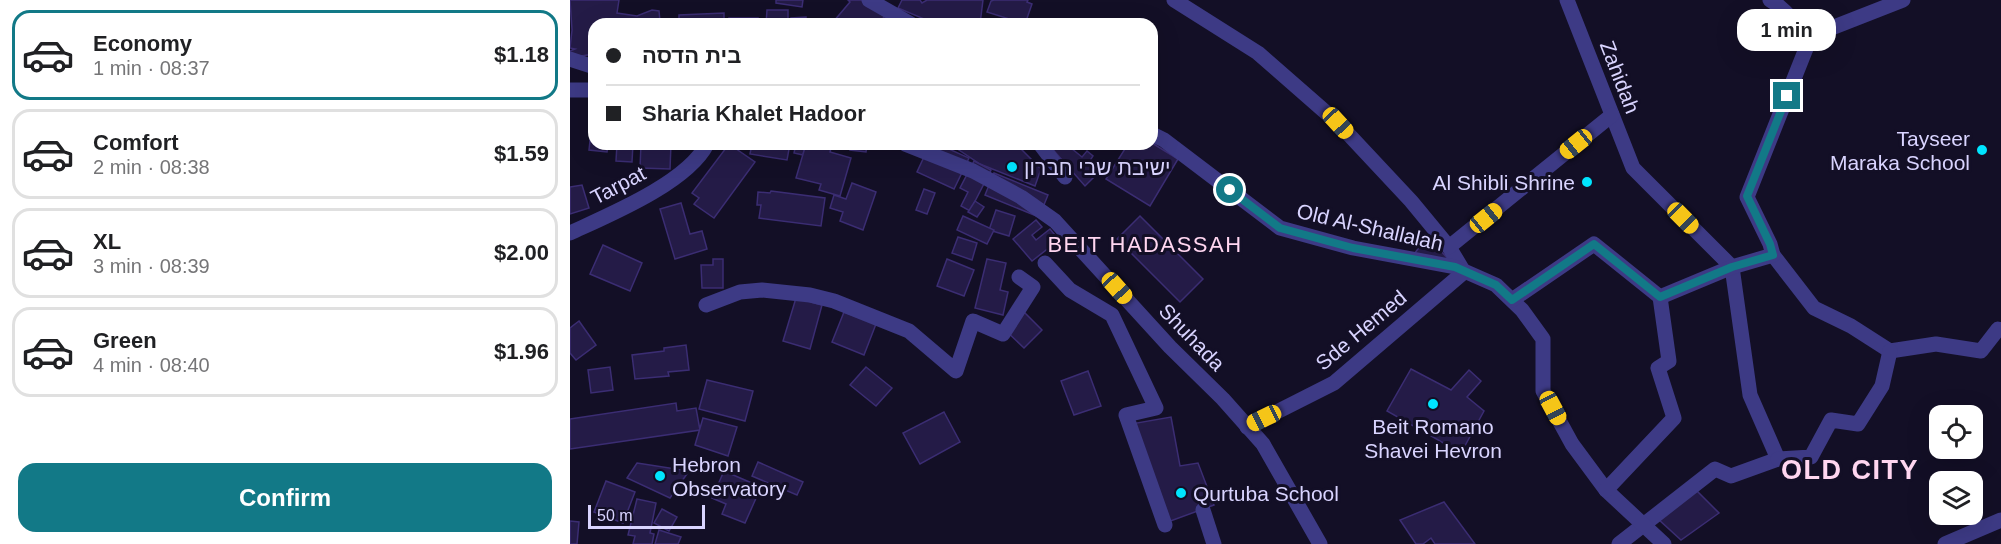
<!DOCTYPE html>
<meta charset="utf-8">
<style>
:root{--surface:#fff;--page:#f6f6f6;--text:#202124;--muted:#757577;--line:#e0e0e0;--accent:#127987}
body{margin:0;font-family:Helvetica,"Noto Sans Hebrew",sans-serif;background:var(--page);color:var(--text);height:100vh;display:flex;flex-direction:column;font-size:22px;white-space:nowrap}
*{box-sizing:border-box;margin:0}
p{font-size:20px;color:var(--muted)}
.icon{flex:none;width:33px;height:33px;fill:none;stroke:currentColor;stroke-width:2;stroke-linecap:round;stroke-linejoin:round}
.map{position:relative;flex:1;overflow:hidden}
.details{display:flex;flex-direction:column;background:var(--surface);width:570px}
.details>*{flex:none}
.banner{position:absolute;left:18px;top:18px;width:570px;height:132px;border-radius:18px;box-shadow:0 6px 24px #0002;display:grid;align-content:center;height:132px;padding:0 18px;background:var(--surface)}
.controls{position:absolute;left:1359px;top:405px;display:grid;gap:12px}
.controls a{display:grid;place-items:center;width:54px;height:54px;border-radius:12px;background:var(--surface);box-shadow:0 6px 24px #0002;font-size:30px}
.scale{position:absolute;left:18px;bottom:15px;width:117px;box-sizing:border-box;padding-left:6px;border:3px solid #d9d4ff;border-top:0;font-size:16px;line-height:21px;white-space:nowrap;color:#d9d4ff;-webkit-text-stroke:4px #130f26;paint-order:stroke}
.end{position:absolute;width:27px;height:27px;margin:-14px;border:8px solid #127987;background:#fff;box-shadow:0 0 0 3px #fff}
.from{border-radius:50%}
.bubble{position:absolute;height:42px;border-radius:18px;background:var(--surface);box-shadow:0 6px 24px #0002;font-size:20px;font-weight:700;line-height:42px;text-align:center}
.car{position:absolute;width:18px;height:36px;margin:-18px -9px;border-radius:8px;box-shadow:0 0 4px 2px #0007;background:linear-gradient(#f5c518 24%,#345 0 40%,#f5c518 0 76%,#345 0 86%,#f5c518 0)}
.banner b{display:flex;align-items:center;gap:21px;height:57px;font-size:22px}
.banner b+b{border-top:2px solid var(--line)}
.banner i{width:15px;height:15px;background:var(--text)}
ul{padding:10px 0 0;list-style:none}
li{display:flex;align-items:center;gap:18px;height:90px;margin:0 12px 9px;padding:0 6px;border:3px solid var(--line);border-radius:18px}
li div{flex:1}
li b{display:block;font-size:22px}
li em{font-style:normal;font-weight:700}
li.on{border-color:var(--accent)}
li>.icon{width:54px;height:54px;stroke-width:1.5}
.action{display:flex;gap:12px;margin-top:auto;padding:12px 18px}
.action a{flex:1;height:69px;border-radius:18px;background:var(--accent);color:#fff;font-size:24px;font-weight:700;line-height:69px;text-align:center}
main{display:flex;flex:1;min-height:0}
.map>svg:first-child{display:block}
.building{fill:#241b47;stroke:#3b2d73;stroke-width:1.5}
.lines{fill:none;stroke-linecap:round;stroke-linejoin:round}
.minor{stroke:#3d3a85;stroke-width:15}
.route{stroke:#127987;stroke-width:8}
.poi-dot{fill:#00e5ff;stroke:#130f26;stroke-width:2}
.labels{text-anchor:middle;dominant-baseline:central;stroke-width:6;stroke-linejoin:round;paint-order:stroke}
.street-label{font-size:21px;fill:#d9d4ff;stroke:#130f26}
.poi-label{font-size:21px;fill:#d9d4ff;stroke:#130f26;text-anchor:start}
.neighbourhood-label{font-size:22px;letter-spacing:1.5px;fill:#ffd6f0;stroke:#130f26}
.district-label{font-size:27px;font-weight:bold;letter-spacing:1.5px;fill:#ffd6f0;stroke:#130f26}
</style>
<main>
<section class="details">
<ul>
<li class="on"><svg class="icon" aria-label="car" viewBox="0 0 24 24"><path d="M5 17H2v-5l4-1 3-4h7l3 4 3 1v5h-3M9 17h6M6 11h13"/><circle cx="7" cy="17" r="2"/><circle cx="17" cy="17" r="2"/></svg><div><b>Economy</b><p>1 min · 08:37</p></div><em>$1.18</em></li>
<li><svg class="icon" aria-label="car" viewBox="0 0 24 24"><path d="M5 17H2v-5l4-1 3-4h7l3 4 3 1v5h-3M9 17h6M6 11h13"/><circle cx="7" cy="17" r="2"/><circle cx="17" cy="17" r="2"/></svg><div><b>Comfort</b><p>2 min · 08:38</p></div><em>$1.59</em></li>
<li><svg class="icon" aria-label="car" viewBox="0 0 24 24"><path d="M5 17H2v-5l4-1 3-4h7l3 4 3 1v5h-3M9 17h6M6 11h13"/><circle cx="7" cy="17" r="2"/><circle cx="17" cy="17" r="2"/></svg><div><b>XL</b><p>3 min · 08:39</p></div><em>$2.00</em></li>
<li><svg class="icon" aria-label="car" viewBox="0 0 24 24"><path d="M5 17H2v-5l4-1 3-4h7l3 4 3 1v5h-3M9 17h6M6 11h13"/><circle cx="7" cy="17" r="2"/><circle cx="17" cy="17" r="2"/></svg><div><b>Green</b><p>4 min · 08:40</p></div><em>$1.96</em></li>
</ul>
<div class="action"><a>Confirm</a></div>
</section>
<div class="map">
<svg width="1431" height="544" viewBox="0 0 1431 544">
<rect width="100%" height="100%" fill="#130f26"/>
<g class="building">
<polygon points="0,0 49,0 47,13 67,16 82,10 89,11 90,21 97,24 24,24 24,54 11,56 0,54 0,51 5,49 0,48 2,30"/>
<polygon points="206,0 233,0 232,7 206,3"/>
<polygon points="278,0 296,0 315,16 308,24 268,24 264,21 280,2"/>
<polygon points="332,0 350,0 352,3 357,0 413,0 410,24 342,24 352,18 328,8"/>
<polygon points="424,0 458,0 457,2 462,4 455,24 417,12 421,1"/>
<polygon points="197,10 218,10 218,24 196,24"/>
<polygon points="154,13 154,24 109,24 109,15"/>
<polygon points="236,17 236,24 222,24 221,18"/>
<rect x="159" y="18" width="29" height="6"/>
<polygon points="23,113 24,144 38,144 37,152 19,150"/>
<polygon points="582,143 608,159 580,206 536,179 558,144"/>
<polygon points="47,144 63,144 62,162 46,161"/>
<polygon points="71,144 101,144 100,169 70,168"/>
<polygon points="159,144 185,162 144,218 124,204 129,198 122,193"/>
<polygon points="182,144 220,144 217,160 180,154"/>
<polygon points="226,144 236,144 233,155 224,153"/>
<polygon points="236,144 243,146 243,144 262,144 260,152 281,158 270,196 249,190 251,184 226,178"/>
<polygon points="281,144 297,144 296,152 280,150"/>
<polygon points="360,144 368,144 399,158 384,189 347,172"/>
<polygon points="380,144 446,144 471,169 465,186 410,164"/>
<polygon points="478,144 496,144 512,157 517,151 523,156 519,162 530,171 515,186"/>
<polygon points="404,161 421,170 400,211 391,206 398,192 390,188"/>
<polygon points="424,173 478,195 469,217 415,195"/>
<polygon points="282,183 306,192 293,230 270,221 273,212 260,208 264,195 276,199"/>
<polygon points="12,185 19,208 0,214 0,187"/>
<polygon points="354,189 365,193 357,214 346,210"/>
<polygon points="201,191 255,198 251,226 189,218 191,205 187,205 188,192 200,193"/>
<polygon points="405,201 414,207 407,217 398,212"/>
<polygon points="111,203 120,234 132,231 137,249 105,259 90,209"/>
<polygon points="426,210 445,216 439,236 419,230"/>
<polygon points="393,216 424,230 417,244 387,230"/>
<polygon points="570,216 633,279 610,302 547,239"/>
<polygon points="466,220 472,227 462,235 466,240 480,229 489,240 462,261 443,239"/>
<polygon points="858,236 885,267 841,258"/>
<polygon points="388,237 407,243 402,260 382,253"/>
<polygon points="33,245 72,263 60,291 20,274"/>
<polygon points="143,259 153,259 153,288 132,288 131,265 143,265"/>
<polygon points="377,259 404,270 394,296 367,286"/>
<polygon points="417,259 436,263 430,290 438,292 433,315 405,308"/>
<polygon points="226,298 252,305 240,349 213,341"/>
<polygon points="450,308 472,330 454,348 432,327"/>
<polygon points="274,312 306,324 294,355 262,342"/>
<polygon points="9,321 26,345 6,360 0,353 0,328"/>
<polygon points="116,345 119,370 98,372 99,376 65,379 62,355 94,351 94,348"/>
<polygon points="40,367 43,390 21,393 18,370"/>
<polygon points="296,367 322,388 306,406 280,385"/>
<polygon points="841,369 881,390 899,370 911,381 897,397 914,411 891,453 817,411"/>
<polygon points="518,371 531,406 504,415 491,381"/>
<polygon points="137,380 183,391 175,421 129,409"/>
<polygon points="106,403 107,411 126,408 130,430 0,449 0,419"/>
<polygon points="374,412 390,442 350,464 333,433"/>
<polygon points="601,417 610,466 628,463 644,505 595,523 561,424"/>
<polygon points="133,418 167,427 158,456 125,445"/>
<polygon points="188,462 233,482 227,495 182,476"/>
<polygon points="67,463 119,471 100,498 57,478"/>
<polygon points="154,471 191,487 175,523 152,514 156,504 142,498"/>
<polygon points="36,481 65,492 53,523 24,512"/>
<polygon points="1126,490 1149,513 1111,540 1087,518"/>
<polygon points="67,499 86,503 80,533 84,534 82,544 63,544 65,536 58,535"/>
<polygon points="874,502 905,544 865,544 861,538 853,544 846,544 830,520"/>
<polygon points="92,509 107,517 99,531 84,523"/>
<polygon points="0,521 9,522 7,544 0,544"/>
<polygon points="89,530 111,537 108,544 85,544"/>
</g>
<g class="lines">
<g class="minor">
<polyline points="299,0 341,24"/>
<polyline points="604,0 688,53 768,123 841,201 879,247 894,272"/>
<polyline points="997,0 1063,168 1162,267 1180,395 1208,459 1161,476 1145,469 1049,544"/>
<path d="M1200 0C1216 8 1225 26 1241 36"/>
<polyline points="0,59 24,67"/>
<polyline points="0,90 24,90"/>
<polyline points="582,134 594,140 710,228 783,248 885,267 926,285 952,310 973,339 973,391 1002,444 1036,490 1094,544"/>
<polyline points="335,144 403,171 451,197 485,221 600,347 653,399 693,444 750,544"/>
<polyline points="470,144 495,177"/>
<path d="M0 233C39 215 117 183 137 144"/>
<polyline points="879,247 1042,115"/>
<polyline points="1203,255 1244,308 1281,326 1320,351 1366,344 1411,351 1428,329 1431,330"/>
<polyline points="475,263 500,290 542,315 586,408 556,415 595,525"/>
<polyline points="942,300 1024,244 1090,297 1162,267 1203,255 1200,244 1177,197 1241,36 1333,0"/>
<polyline points="136,305 170,292 192,290 240,295 264,301 339,331 386,371 403,321 433,334 463,287 449,277"/>
<polyline points="677,427 764,383 894,272"/>
<polyline points="1208,459 1241,457 1261,420 1288,424 1312,386 1320,351"/>
<polyline points="1036,490 1104,418 1088,368 1099,361 1090,297"/>
<polyline points="633,510 644,544"/>
<polyline points="1375,544 1431,520"/>
</g>
</g>
<g class="lines">
<polyline class="route" points="660,190 710,228 783,248 885,267 926,285 942,300 1024,244 1090,297 1162,267 1203,255 1200,244 1177,196 1217,96"/>
</g>
<g class="poi-dot">
<circle cx="1412" cy="150" r="6"/>
<circle cx="442" cy="167" r="6"/>
<circle cx="1017" cy="182" r="6"/>
<circle cx="863" cy="404" r="6"/>
<circle cx="90" cy="476" r="6"/>
<circle cx="611" cy="493" r="6"/>
</g>
<g class="labels">
<g class="street-label">
<text transform="translate(1050 77) rotate(69)">Zahidah</text>
<text transform="translate(48 185) rotate(-28)">Tarpat</text>
<text transform="translate(800 227) rotate(13)">Old Al-Shallalah</text>
<text transform="translate(791 330) rotate(-40)">Sde Hemed</text>
<text transform="translate(622 337) rotate(46)">Shuhada</text>
</g>
<g class="poi-label">
<text x="1400" y="138" text-anchor="end">Tayseer<tspan x="1400" dy="24">Maraka School</tspan></text>
<text x="454" y="167">ישיבת שבי חברון</text>
<text x="1005" y="182" text-anchor="end">Al Shibli Shrine</text>
<text x="863" y="426" text-anchor="middle">Beit Romano<tspan x="863" dy="24">Shavei Hevron</tspan></text>
<text x="102" y="464">Hebron<tspan x="102" dy="24">Observatory</tspan></text>
<text x="623" y="493">Qurtuba School</text>
</g>
<g class="neighbourhood-label">
<text x="575" y="244">BEIT HADASSAH</text>
</g>
<g class="district-label">
<text x="1280" y="470">OLD CITY</text>
</g>
</g>
</svg>
<div class="controls">
<a><svg class="icon" aria-label="locate" viewBox="0 0 24 24"><circle cx="12" cy="12" r="6"/><path d="M12 2v4M12 18v4M2 12h4M18 12h4"/></svg></a>
<a><svg class="icon" aria-label="layers" viewBox="0 0 24 24"><path d="M12 4l9 5-9 5-9-5zM3 14l9 5 9-5"/></svg></a>
</div>
<div class="scale">50 m</div>
<i class="end from" style="left:660px;top:190px"></i>
<i class="end" style="left:1217px;top:96px"></i>
<div class="bubble" style="left:1167px;top:9px;width:99px">1 min</div>
<i class="car" style="left:768px;top:123px;rotate:137deg"></i>
<i class="car" style="left:1006px;top:144px;rotate:231deg"></i>
<i class="car" style="left:916px;top:218px;rotate:51deg"></i>
<i class="car" style="left:1113px;top:218px;rotate:135deg"></i>
<i class="car" style="left:547px;top:288px;rotate:138deg"></i>
<i class="car" style="left:983px;top:408px;rotate:152deg"></i>
<i class="car" style="left:694px;top:418px;rotate:244deg"></i>
<div class="banner">
<b><i class="from"></i>בית הדסה</b>
<b><i></i>Sharia Khalet Hadoor</b>
</div>
</div>
</main>
